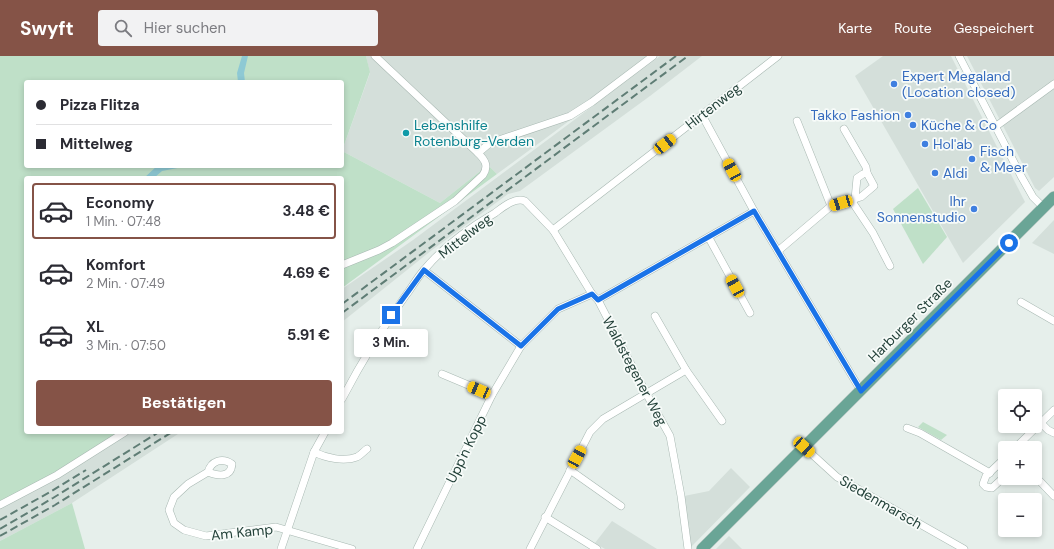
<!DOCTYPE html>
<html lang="de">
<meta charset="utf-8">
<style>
:root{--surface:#fff;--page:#f2f2f3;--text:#2b2b33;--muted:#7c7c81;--line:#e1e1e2;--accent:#855347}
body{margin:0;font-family:"DM Sans",sans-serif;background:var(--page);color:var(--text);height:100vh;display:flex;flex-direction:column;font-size:15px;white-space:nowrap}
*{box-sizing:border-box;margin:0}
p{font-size:13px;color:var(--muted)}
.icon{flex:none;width:22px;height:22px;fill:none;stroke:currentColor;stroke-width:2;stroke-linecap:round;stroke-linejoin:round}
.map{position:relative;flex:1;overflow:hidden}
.panel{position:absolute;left:24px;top:120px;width:320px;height:258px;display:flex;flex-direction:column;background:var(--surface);border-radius:4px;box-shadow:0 2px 6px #0003}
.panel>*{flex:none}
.banner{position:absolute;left:24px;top:24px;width:320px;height:88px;border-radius:4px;box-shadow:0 2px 6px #0003;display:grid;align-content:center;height:88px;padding:0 12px;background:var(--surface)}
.fabs{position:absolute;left:998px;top:333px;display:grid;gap:8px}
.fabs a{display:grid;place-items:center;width:44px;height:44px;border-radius:4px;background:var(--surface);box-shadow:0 2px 6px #0003;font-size:20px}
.end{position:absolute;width:18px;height:18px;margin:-9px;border:5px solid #1a73e8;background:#fff;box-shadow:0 0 0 2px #fff}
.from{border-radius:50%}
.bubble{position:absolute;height:28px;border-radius:4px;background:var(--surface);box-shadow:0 2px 6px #0003;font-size:13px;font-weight:700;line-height:28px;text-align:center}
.car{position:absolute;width:12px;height:24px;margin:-12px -6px;border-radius:5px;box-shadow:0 0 3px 1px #0007;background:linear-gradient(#f5c518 24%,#345 0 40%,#f5c518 0 76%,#345 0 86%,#f5c518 0)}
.banner b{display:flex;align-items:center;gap:14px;height:38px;font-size:15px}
.banner b+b{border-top:1px solid var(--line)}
.banner i{width:10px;height:10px;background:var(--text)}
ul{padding:7px 0 0;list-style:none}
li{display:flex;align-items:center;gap:12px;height:56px;margin:0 8px 6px;padding:0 4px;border:2px solid transparent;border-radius:4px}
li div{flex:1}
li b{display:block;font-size:15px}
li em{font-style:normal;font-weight:700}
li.active{border-color:var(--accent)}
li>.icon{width:36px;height:36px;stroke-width:1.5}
.cta{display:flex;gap:8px;margin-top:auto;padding:8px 12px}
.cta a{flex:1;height:46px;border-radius:4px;background:var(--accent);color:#fff;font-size:16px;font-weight:700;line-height:46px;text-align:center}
header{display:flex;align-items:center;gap:24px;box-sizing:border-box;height:56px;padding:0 20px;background:var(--accent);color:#fff}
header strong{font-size:19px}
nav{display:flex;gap:22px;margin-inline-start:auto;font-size:14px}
.search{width:280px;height:36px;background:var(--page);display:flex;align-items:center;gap:10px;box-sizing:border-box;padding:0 14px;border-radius:4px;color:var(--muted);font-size:15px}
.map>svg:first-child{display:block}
.built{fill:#d4dfda}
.green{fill:#bfe0c8;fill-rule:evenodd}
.water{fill:#8ec9d4}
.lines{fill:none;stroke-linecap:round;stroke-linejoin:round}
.minor-casing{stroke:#a8b8b2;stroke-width:8}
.primary-casing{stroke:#c2cac8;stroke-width:12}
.minor{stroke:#fff;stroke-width:7}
.primary{stroke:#6aa596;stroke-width:11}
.rail{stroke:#5f7d75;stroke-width:2;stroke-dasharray:8 4;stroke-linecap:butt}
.route{stroke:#1a73e8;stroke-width:5}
.shop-dot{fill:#3f7fe0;stroke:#f7fbf9;stroke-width:1.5}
.culture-dot{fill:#0f9aa8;stroke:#f7fbf9;stroke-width:1.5}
.labels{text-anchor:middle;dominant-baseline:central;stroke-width:3.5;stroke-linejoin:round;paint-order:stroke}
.shop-label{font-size:14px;fill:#366cbe;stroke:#f7fbf9;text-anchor:start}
.street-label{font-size:14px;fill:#24423a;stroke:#f7fbf9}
.culture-label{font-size:14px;fill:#0d838f;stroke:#f7fbf9;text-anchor:start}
</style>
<header>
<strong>Swyft</strong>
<div class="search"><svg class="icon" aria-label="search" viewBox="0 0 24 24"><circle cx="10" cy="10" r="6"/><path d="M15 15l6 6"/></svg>Hier suchen</div>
<nav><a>Karte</a><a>Route</a><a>Gespeichert</a></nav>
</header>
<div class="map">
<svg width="1054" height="493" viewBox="0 0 1054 493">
<rect width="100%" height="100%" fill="#e6efeb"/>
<g class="built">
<polygon points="366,0 657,0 497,118 488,109 440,147 342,95 370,17"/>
<polygon points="660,0 702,0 650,40 520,135 508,138 432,194 342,266 342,233 413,184"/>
<polygon points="883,0 951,0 1025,146 963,207 855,20"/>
<polygon points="967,0 1054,0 1054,121 1039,135 1035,132"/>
<polygon points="1054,164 1054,198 1032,187"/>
<polygon points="129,376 181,376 72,447 0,485 0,452 58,421"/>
<polygon points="731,412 750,431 691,491 684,440 709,435"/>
<polygon points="612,465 657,493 605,493 595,487"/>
<polygon points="729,480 742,493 716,493"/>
</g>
<g class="green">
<path d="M0 0H366L370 16 342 95 440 147 488 109 497 118 342 232V122H26V376H120L56 417 0 447ZM26 26H342V110H26Z"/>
<polygon points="918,132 947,181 923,208 893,153"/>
<polygon points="923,366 947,379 941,384 918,371"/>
<polygon points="72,447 85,493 0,493 0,485"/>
</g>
<g class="water">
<polygon points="242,0 248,0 244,17 245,26 238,26 237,17"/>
<polygon points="157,110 188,110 162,115 154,122 144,122"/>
</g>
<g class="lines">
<g class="minor-casing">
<g id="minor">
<polyline points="959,0 1021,120 1033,141 1044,152"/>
<polyline points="702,59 754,155 861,335"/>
<polyline points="797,65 831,150"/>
<polyline points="995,71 1054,28"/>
<polyline points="844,73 866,111 867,117"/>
<polyline points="478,97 490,87 570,60 592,46 653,0"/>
<polyline points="851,144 873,177 890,210"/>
<polyline points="553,174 778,0"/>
<polyline points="709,182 750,257"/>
<polyline points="778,195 831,150 861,141 874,130 867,117 863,118 857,122 855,143"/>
<path d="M342 209 379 194 392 187 455 145 483 119C489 110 485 104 478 97L375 0"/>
<polyline points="424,214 521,290"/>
<polyline points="598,244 754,155"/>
<polyline points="1021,246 1054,265"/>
<polyline points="655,260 686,314 722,365"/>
<polyline points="442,318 492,339"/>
<path d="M342 343C361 307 382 272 406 239 412 231 417 222 424 214 443 191 469 172 495 157 503 151 515 141 525 145L553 174 592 238 598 244 646 337 670 380 681 440 688 493"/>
<polyline points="1041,367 1048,374 1054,377"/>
<polyline points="907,372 920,377 990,417"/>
<polyline points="804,391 837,421 964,493"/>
<polyline points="1015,392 1054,354"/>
<path d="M314 396C326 402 344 406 357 401 361 399 364 395 367 393"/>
<polyline points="1005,402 986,420 983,428 986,431 992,432 1005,420"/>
<polyline points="570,414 621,450"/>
<path d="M208 416C218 420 231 422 232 408 222 401 211 405 208 416L188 428 174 441 169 454 174 467 184 474 206 480 276 471 352 493"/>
<polyline points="1035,420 1054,440"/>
<polyline points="0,449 57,419 125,376"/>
<polyline points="545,461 597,493"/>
<polyline points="281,493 314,396 325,376"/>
<polyline points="417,493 492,339 521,290 558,253 592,238"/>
<polyline points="530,493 590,376 603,363 686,314"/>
</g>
</g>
<g class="primary-casing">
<polyline id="primary" points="702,493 1054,141"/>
</g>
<use href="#minor" class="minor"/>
<use href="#primary" class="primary"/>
<g class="rail">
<polyline points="342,248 676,0"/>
<polyline points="342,257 688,0"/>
<polyline points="0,464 50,436 86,414"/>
<polyline points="0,473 53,442 159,376"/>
<polyline points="0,480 55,449 172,376"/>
</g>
</g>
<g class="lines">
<polyline class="route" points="391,259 424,214 521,290 558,253 592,238 598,244 754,155 861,335 1009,187"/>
</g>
<g class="shop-dot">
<circle cx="894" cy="28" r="4"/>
<circle cx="908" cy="59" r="4"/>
<circle cx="913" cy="69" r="4"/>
<circle cx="925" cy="88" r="4"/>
<circle cx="972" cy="103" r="4"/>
<circle cx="935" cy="117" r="4"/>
<circle cx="974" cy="153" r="4"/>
</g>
<circle class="culture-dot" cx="406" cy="77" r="4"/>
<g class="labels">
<g class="shop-label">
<text x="902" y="20">Expert Megaland<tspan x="902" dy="16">(Location closed)</tspan></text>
<text x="900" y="59" text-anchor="end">Takko Fashion</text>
<text x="921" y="69">Küche &amp; Co</text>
<text x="933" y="88">Hol'ab</text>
<text x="980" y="95">Fisch<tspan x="980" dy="16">&amp; Meer</tspan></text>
<text x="943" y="117">Aldi</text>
<text x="966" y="145" text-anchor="end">Ihr<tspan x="966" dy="16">Sonnenstudio</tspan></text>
</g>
<g class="street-label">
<text transform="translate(713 50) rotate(-38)">Hirtenweg</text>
<text transform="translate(465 180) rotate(-38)">Mittelweg</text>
<text transform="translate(910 264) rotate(-45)">Harburger Straße</text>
<text transform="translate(635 315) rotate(62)">Waldstegener Weg</text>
<text transform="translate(466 393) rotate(-64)">Upp'n Kopp</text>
<text transform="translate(881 446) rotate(30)">Siedenmarsch</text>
<text transform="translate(242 476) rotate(-6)">Am Kamp</text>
</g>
<g class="culture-label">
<text x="414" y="69">Lebenshilfe<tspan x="414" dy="16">Rotenburg-Verden</tspan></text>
</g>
</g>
</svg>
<div class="fabs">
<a><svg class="icon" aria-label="locate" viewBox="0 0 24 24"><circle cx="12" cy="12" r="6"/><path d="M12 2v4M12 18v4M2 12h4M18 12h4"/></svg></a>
<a>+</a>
<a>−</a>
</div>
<i class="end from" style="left:1009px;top:187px"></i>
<i class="end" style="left:391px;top:259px"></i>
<div class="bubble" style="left:354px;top:273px;width:74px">3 Min.</div>
<i class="car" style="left:665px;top:88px;rotate:52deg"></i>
<i class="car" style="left:732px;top:114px;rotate:331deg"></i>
<i class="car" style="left:841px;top:147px;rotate:253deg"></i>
<i class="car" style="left:735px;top:230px;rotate:331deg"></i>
<i class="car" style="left:479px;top:334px;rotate:293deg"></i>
<i class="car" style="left:804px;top:391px;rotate:132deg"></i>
<i class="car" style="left:577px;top:401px;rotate:29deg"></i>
<div class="banner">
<b><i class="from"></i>Pizza Flitza</b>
<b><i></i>Mittelweg</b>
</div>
<section class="panel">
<ul>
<li class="active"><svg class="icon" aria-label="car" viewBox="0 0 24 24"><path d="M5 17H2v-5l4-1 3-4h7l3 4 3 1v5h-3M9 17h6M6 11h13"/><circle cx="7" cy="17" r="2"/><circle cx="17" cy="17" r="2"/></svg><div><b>Economy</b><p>1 Min. · 07:48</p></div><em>3.48 €</em></li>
<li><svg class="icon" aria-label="car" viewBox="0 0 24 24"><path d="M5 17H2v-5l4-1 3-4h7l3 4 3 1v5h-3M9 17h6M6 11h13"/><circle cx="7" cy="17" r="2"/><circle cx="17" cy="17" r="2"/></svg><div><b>Komfort</b><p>2 Min. · 07:49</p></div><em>4.69 €</em></li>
<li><svg class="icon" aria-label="car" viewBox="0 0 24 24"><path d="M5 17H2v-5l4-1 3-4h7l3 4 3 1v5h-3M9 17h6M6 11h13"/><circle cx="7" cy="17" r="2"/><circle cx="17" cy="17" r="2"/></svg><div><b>XL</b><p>3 Min. · 07:50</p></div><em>5.91 €</em></li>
</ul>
<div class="cta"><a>Bestätigen</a></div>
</section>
</div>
